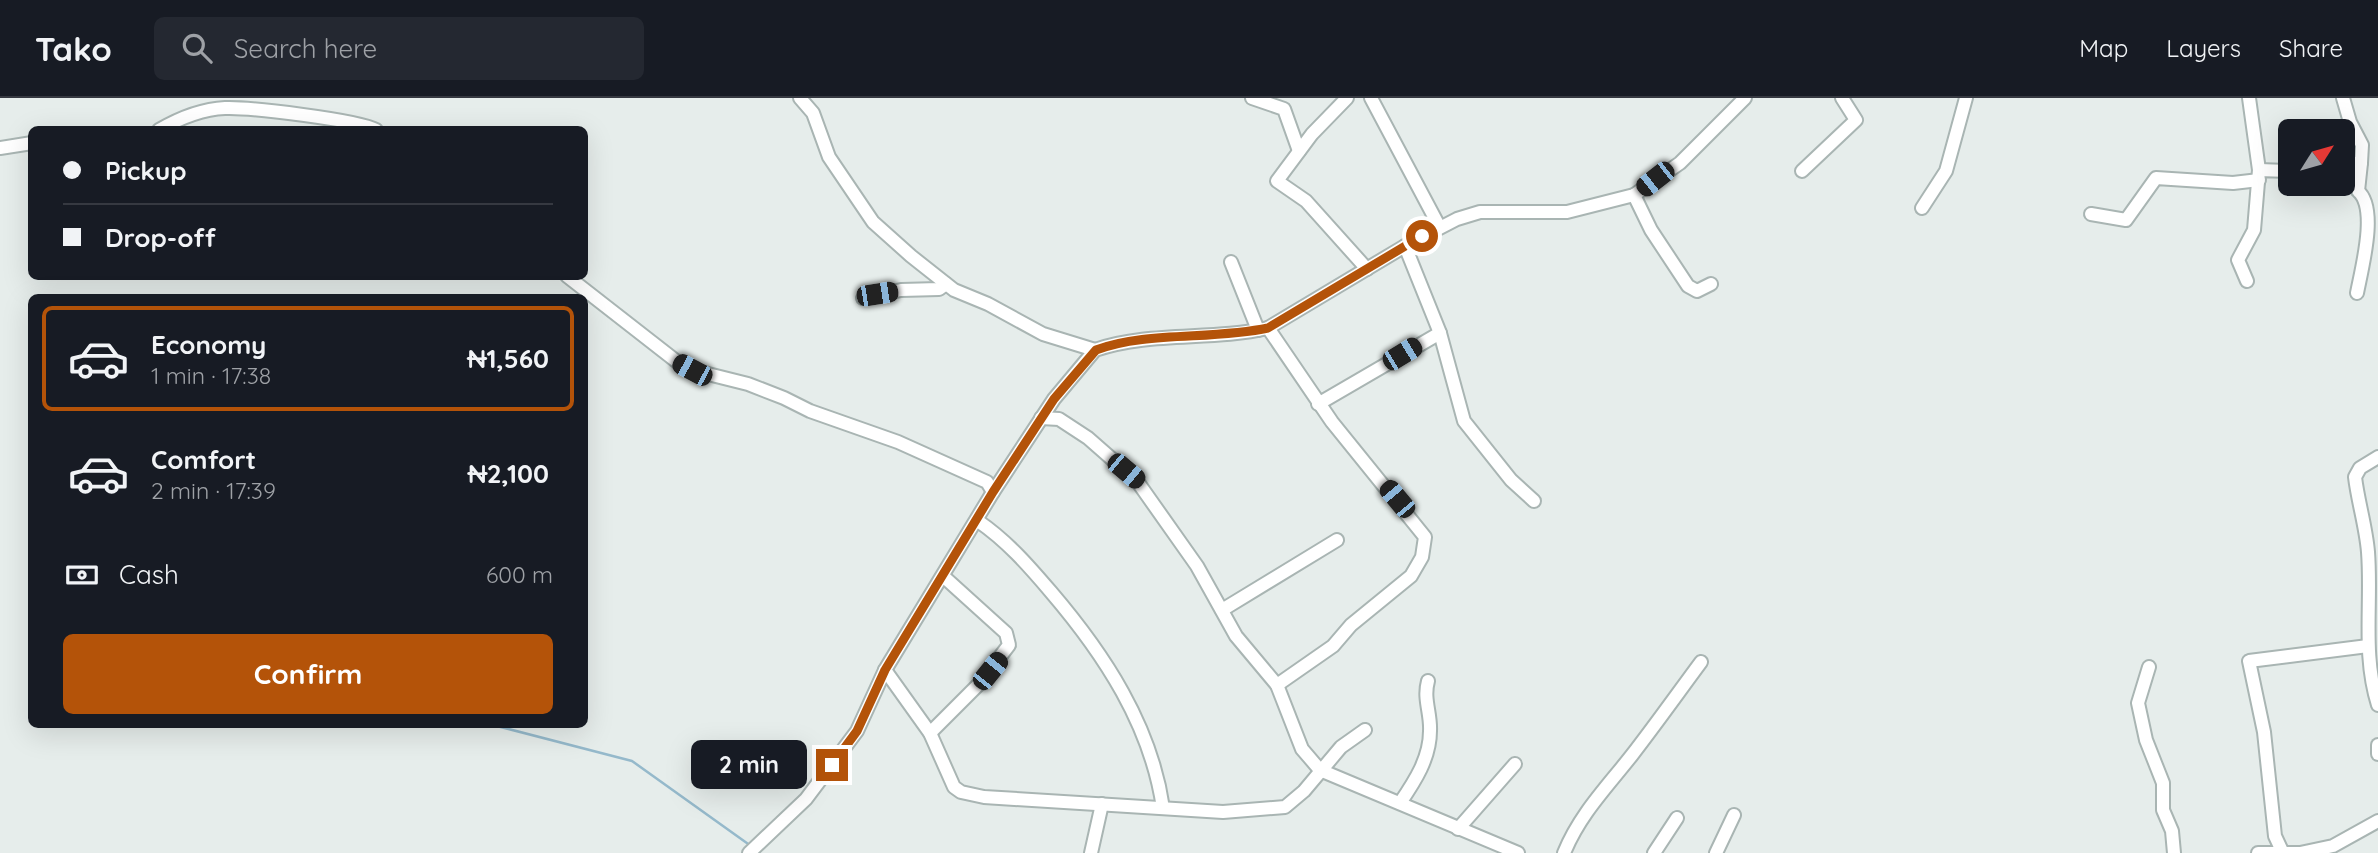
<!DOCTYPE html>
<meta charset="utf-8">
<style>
:root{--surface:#171b24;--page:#242831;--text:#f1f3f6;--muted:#9ea1a6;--line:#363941;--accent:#b45309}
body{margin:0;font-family:Quicksand,sans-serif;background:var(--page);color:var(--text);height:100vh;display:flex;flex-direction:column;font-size:26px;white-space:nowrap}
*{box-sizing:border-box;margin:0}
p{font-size:23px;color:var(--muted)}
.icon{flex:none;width:38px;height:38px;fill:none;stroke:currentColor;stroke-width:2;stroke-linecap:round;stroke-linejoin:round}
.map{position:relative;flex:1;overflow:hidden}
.drawer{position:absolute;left:28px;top:196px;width:560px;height:434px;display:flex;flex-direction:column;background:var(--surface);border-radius:10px;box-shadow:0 7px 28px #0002}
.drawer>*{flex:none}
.hud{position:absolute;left:28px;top:28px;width:560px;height:154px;border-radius:10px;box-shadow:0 7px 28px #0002;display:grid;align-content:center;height:154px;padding:0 35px;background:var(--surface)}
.needle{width:46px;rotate:53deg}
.tools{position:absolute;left:2278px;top:21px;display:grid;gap:14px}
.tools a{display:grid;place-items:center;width:77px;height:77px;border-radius:10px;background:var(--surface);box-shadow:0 7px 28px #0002;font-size:35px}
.end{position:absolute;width:32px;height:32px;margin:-16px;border:9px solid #b45309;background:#fff;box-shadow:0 0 0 4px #fff}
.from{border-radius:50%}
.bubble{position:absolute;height:49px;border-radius:10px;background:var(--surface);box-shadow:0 7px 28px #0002;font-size:23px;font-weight:700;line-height:49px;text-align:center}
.car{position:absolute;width:21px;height:42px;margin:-21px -10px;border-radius:9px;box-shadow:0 0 5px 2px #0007;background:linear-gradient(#222 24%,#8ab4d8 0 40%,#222 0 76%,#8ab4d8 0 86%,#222 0)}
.hud b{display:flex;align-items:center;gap:24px;height:66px;font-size:26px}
.hud b+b{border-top:2px solid var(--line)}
.hud i{width:18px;height:18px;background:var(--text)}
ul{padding:12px 0 0;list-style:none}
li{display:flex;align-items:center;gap:21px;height:105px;margin:0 14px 10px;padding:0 21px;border:4px solid transparent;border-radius:10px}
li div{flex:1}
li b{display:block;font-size:26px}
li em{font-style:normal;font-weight:700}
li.selected{border-color:var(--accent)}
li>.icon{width:63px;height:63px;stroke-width:1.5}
.pay{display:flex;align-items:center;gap:18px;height:77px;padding:0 35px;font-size:26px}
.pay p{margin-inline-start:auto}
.button{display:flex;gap:14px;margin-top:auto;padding:14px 35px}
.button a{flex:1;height:80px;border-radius:10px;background:var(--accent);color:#fff;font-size:28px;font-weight:700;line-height:80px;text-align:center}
header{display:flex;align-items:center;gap:42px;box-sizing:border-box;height:98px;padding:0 35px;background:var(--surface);border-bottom:2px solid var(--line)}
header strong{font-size:33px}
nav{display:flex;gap:38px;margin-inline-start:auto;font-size:24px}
.search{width:490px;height:63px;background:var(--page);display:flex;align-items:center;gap:18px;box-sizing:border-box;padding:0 24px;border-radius:10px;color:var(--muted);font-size:26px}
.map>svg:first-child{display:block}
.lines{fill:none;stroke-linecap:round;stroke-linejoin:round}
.stream{stroke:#95b9cb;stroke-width:2.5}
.minor-casing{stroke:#a9b5b3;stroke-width:16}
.minor{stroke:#fff;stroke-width:12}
.route{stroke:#b45309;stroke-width:9}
</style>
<header>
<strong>Tako</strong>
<div class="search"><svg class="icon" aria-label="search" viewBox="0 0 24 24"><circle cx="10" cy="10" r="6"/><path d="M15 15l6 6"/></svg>Search here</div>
<nav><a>Map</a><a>Layers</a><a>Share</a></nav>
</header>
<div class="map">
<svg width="2378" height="755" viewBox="0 0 2378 755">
<rect width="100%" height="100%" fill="#e6edeb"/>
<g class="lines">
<polyline class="stream" points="489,626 632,663 751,748"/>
<g class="minor-casing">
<g id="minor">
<polyline points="800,0 813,15 829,59 873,124 911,158 954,192 988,206 1043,236 1095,252"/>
<polyline points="1252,0 1284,11 1299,53"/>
<polyline points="1347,0 1312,36 1277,83 1306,103 1367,171"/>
<polyline points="1371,0 1439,128"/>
<polyline points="2249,0 2259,72"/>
<path d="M159 32C178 21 203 11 225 10 248 9 359 22 376 32"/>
<polyline points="0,50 32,45"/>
<polyline points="2343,65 2361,65 2362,47 2350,24 2343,0"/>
<polyline points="1802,73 1856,22 1842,0"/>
<polyline points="1634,97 1651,132 1688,188 1697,193 1711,186"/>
<polyline points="1922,110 1946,73 1966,0"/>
<polyline points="2091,116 2126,122 2156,80 2233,85 2259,82"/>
<polyline points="1405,148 1440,235 1464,323 1511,382 1534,403"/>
<polyline points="1231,164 1258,232"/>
<polyline points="567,178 676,263 692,272 748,286 784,300 810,313 898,344 987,384 993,394"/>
<polyline points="2247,183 2238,162 2254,132 2259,72 2291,73"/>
<path d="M2357 195C2362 169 2378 110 2358 93L2361 65"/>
<polyline points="863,200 901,192 939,191 946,186"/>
<polyline points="1268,230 1332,324 1425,439 1422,459 1411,478 1351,527 1333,548 1277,587"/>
<polyline points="1318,306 1440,235"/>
<polyline points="1041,320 1059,321 1088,340 1137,383 1197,468 1236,538 1277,587 1302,651 1320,672 1518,755"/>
<path d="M2378 359 2360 370 2355 379C2358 404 2366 429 2368 454 2372 506 2362 556 2378 607"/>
<path d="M978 423C1007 443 1028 467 1051 494 1104 556 1151 627 1163 710"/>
<polyline points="1222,512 1337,442"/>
<polyline points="2149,569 2138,605 2146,642 2163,685 2163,712 2172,733 2174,755"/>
<polyline points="885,572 930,635 954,689 961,694 984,699 1223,714 1285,709 1304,693 1341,649 1365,632"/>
<polyline points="930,635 979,586 1009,547 1006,535 943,478"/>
<polyline points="2378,647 2378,656"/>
<path d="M1400 705C1415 683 1430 660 1430 633 1431 615 1423 601 1428 583"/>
<polyline points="1458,731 1515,666"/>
<polyline points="2282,753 2275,738 2264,634 2249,563 2368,548"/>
<path d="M749 755 806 701 857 633 885 572 993 394 1054 301 1095 252C1150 233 1212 243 1268 230L1405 148 1457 121 1480 114H1567L1634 97 1680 65 1745 0"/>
<polyline points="1091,755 1102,706"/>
<path d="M1564 755C1580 716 1607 689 1632 657 1656 626 1678 595 1701 564"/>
<polyline points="1654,755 1677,720"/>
<polyline points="1716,755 1734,717"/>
<polyline points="2258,755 2300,755 2333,748 2378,723"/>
</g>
</g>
<use href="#minor" class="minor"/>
</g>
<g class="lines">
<path class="route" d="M832 667 857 633 885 572 993 394 1054 301 1096 252C1145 233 1214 242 1268 230L1422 138"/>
</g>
</svg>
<div class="tools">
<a><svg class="needle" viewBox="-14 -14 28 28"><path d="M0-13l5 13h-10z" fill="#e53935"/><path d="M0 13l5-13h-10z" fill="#9ea1a6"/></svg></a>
</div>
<i class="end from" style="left:1422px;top:138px"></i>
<i class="end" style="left:832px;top:667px"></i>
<div class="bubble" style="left:691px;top:642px;width:116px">2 min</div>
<i class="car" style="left:1655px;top:81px;rotate:232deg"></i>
<i class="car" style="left:877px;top:196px;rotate:81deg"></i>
<i class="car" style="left:1402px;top:256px;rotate:59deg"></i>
<i class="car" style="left:692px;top:272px;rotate:298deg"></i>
<i class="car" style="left:1126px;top:373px;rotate:130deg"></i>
<i class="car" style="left:1397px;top:401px;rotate:320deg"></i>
<i class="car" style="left:990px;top:573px;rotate:39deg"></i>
<div class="hud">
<b><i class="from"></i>Pickup</b>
<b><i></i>Drop-off</b>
</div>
<section class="drawer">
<ul>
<li class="selected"><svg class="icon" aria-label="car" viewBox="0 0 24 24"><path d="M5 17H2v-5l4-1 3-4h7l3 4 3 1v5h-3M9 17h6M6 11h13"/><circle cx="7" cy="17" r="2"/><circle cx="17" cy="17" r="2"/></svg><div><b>Economy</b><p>1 min · 17:38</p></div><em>₦1,560</em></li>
<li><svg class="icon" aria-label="car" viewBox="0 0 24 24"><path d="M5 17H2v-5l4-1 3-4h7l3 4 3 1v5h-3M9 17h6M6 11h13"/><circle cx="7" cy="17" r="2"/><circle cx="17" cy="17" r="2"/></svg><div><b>Comfort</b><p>2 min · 17:39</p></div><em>₦2,100</em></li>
</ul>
<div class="pay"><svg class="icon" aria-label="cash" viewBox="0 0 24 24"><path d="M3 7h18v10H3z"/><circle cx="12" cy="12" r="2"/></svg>Cash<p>600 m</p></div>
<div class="button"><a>Confirm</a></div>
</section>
</div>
